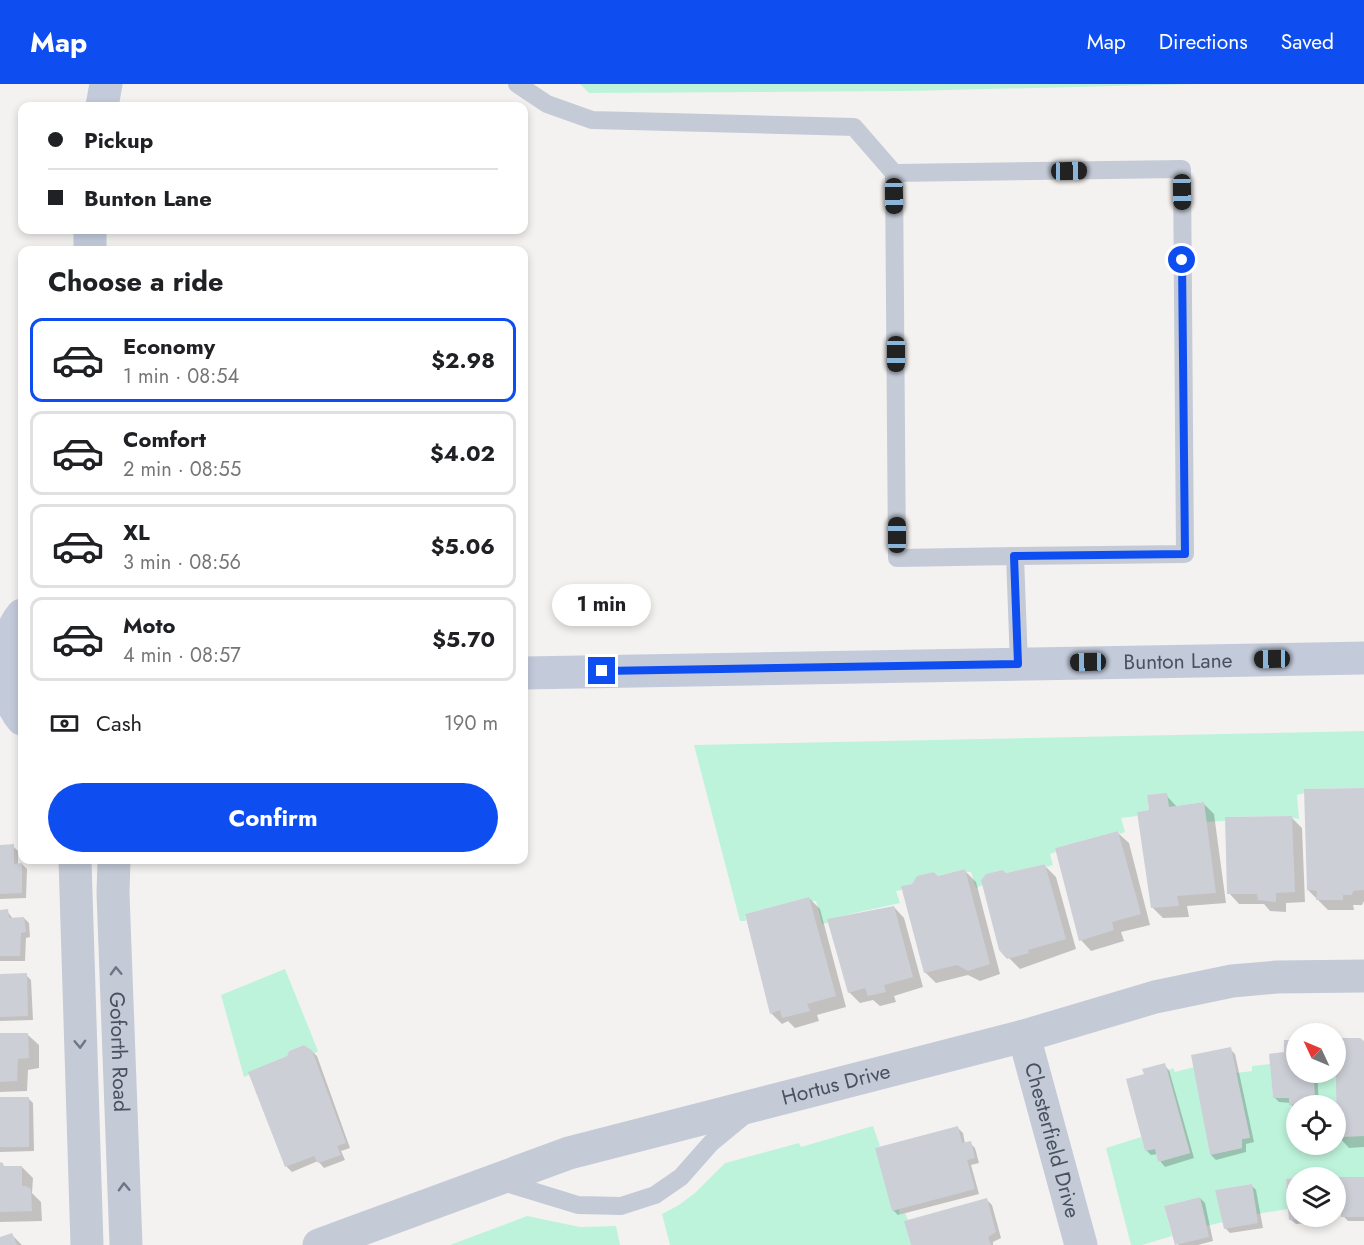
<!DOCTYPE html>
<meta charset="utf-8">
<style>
:root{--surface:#fff;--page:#f6f6f6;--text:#202124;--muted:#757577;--line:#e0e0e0;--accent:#0e4ef1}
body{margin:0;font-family:Jost,sans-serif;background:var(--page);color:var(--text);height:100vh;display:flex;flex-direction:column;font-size:22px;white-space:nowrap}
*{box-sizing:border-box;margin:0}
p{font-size:20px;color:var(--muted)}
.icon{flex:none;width:33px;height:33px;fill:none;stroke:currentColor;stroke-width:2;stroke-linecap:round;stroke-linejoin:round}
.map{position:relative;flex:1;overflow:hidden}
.details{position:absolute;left:18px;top:162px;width:510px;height:618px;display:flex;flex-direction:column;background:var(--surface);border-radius:12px;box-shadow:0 3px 9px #0003}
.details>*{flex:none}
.top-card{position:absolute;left:18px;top:18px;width:510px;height:132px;border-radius:12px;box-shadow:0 3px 9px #0003;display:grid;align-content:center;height:132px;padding:0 30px;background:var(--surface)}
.needle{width:39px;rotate:314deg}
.fabs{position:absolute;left:1286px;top:939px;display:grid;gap:12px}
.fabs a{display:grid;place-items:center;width:60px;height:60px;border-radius:50%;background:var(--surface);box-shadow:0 3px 9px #0003;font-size:30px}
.end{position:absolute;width:27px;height:27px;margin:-14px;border:8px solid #0e4ef1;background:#fff;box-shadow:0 0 0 3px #fff}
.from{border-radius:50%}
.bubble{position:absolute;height:42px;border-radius:21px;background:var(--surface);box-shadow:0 3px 9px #0003;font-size:20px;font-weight:700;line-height:42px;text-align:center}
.car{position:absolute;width:18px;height:36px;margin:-18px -9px;border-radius:8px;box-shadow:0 0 4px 2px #0007;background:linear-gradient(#222 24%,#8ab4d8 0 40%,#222 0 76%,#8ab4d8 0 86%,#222 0)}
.top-card b{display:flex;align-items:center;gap:21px;height:57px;font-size:22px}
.top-card b+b{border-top:2px solid var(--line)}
.top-card i{width:15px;height:15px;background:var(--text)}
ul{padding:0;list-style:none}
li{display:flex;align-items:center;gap:18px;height:84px;margin:0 12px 9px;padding:0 18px;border:3px solid var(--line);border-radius:12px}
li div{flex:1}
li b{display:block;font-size:22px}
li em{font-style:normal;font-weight:700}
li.active{border-color:var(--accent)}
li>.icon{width:54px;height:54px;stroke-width:1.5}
h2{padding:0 30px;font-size:27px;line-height:72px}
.pay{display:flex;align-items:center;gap:15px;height:66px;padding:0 30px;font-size:22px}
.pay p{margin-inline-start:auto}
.cta{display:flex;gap:12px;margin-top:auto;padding:12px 30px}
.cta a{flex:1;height:69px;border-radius:36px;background:var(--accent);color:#fff;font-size:24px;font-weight:700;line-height:69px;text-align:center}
header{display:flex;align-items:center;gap:36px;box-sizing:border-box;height:84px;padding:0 30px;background:var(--accent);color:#fff}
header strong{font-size:28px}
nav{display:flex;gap:33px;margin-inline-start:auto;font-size:21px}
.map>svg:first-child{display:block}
.green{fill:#bef3db;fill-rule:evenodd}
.shadow{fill:#0003}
.building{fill:#cdcfd7}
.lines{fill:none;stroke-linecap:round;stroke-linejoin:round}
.lane{stroke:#c4cbd7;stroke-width:18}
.street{stroke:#c4cbd7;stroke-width:33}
.secondary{stroke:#c3cbdb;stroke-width:33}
.oneway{stroke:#6d7684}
.route{stroke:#0e4ef1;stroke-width:8}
.labels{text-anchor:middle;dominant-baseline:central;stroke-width:4.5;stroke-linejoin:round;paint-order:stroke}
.street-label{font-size:21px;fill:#485160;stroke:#fff}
</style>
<header>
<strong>Map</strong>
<nav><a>Map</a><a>Directions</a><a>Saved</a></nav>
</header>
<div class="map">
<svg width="1364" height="1161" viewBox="0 0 1364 1161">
<rect width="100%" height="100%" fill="#f4f2f1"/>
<g class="green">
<polygon points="580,0 1199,0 907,7 589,9"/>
<polygon points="1364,647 1364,704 1305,705 1305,709 1297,711 1299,735 1292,734 1291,732 1226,733 1225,737 1206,738 1204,718 1169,723 1147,711 1149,726 1137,728 1137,732 1121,734 1125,748 1120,750 1118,747 1055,764 1056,768 1050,770 1053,781 1047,783 1045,780 1006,789 1001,786 987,790 981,796 983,801 976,804 971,788 966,788 965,785 938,792 934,788 912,800 902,802 902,806 896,807 900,819 828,835 828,839 822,840 816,817 811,817 809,813 745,830 746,837 740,837 694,661"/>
<polygon points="285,885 318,967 313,971 312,966 304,961 289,967 287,972 249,988 249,991 244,993 221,911"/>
<path d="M1335 963 1337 1053 1364 1052V1093H1339L1341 1124H1335V1094L1322 1092 1286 1095 1288 1125 1257 1130 1252 1100 1216 1106 1223 1138 1207 1142 1200 1113 1164 1122 1172 1152 1142 1161H1131L1106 1064 1141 1053 1145 1066 1155 1065 1159 1078 1190 1069 1168 987 1173 984 1175 988 1194 983 1210 1071 1242 1064V1055L1250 1053 1236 989 1252 987V982L1270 980 1273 1013 1289 1014V1021L1314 989 1335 988ZM1296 1022H1335V1060H1296Z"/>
<polygon points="873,1042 880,1062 876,1064 892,1126 899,1125 899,1131 905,1129 908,1136 905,1137 911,1161 670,1161 662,1130 679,1121 696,1108 725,1079 799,1059 801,1063"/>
<polygon points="527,1132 580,1143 616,1142 620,1161 450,1161"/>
</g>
<g class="shadow">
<polygon points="1364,705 1364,817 1362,821 1353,821 1354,826 1328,826 1308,806"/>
<polygon points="1166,711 1177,723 1203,719 1214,730 1226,819 1187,822 1189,833 1163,834 1152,823 1151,727"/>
<polygon points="1291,733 1302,744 1305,818 1286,819 1286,828 1270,827 1264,820 1239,820 1229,809"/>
<polygon points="1118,749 1129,759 1150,841 1121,848 1124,857 1091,867 1081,856"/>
<polygon points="0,762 13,762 18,767 18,781 22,780 27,785 26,814 0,815"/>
<polygon points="1045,782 1056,793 1076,865 1020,885 1000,865 1006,791"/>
<polygon points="965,787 976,798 1000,890 980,897 968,891 936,899 925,888 938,793"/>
<polygon points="809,814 820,825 846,923 817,931 819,937 795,944 788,937 782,940 771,929"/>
<polygon points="894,823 904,834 923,903 894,912 896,918 880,922 873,916 860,919 849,908"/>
<polygon points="0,827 7,827 13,835 24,834 29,839 30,853 26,854 25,877 0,877"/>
<polygon points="26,891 31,896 33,936 0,937 0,892"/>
<polygon points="0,950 28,951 39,961 39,984 28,986 27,1007 0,1008"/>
<polygon points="1337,956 1364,959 1364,1063 1349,1064 1339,1053"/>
<polygon points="1296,957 1296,988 1317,988 1319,1022 1296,1022 1295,1025 1290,1019 1279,1018 1274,1013 1285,970"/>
<polygon points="1230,965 1235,970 1254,1058 1246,1060 1246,1068 1216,1076 1211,1071"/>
<polygon points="311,967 317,972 350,1064 341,1067 345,1076 324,1084 318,1077 292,1088 287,1083 250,989 288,973"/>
<polygon points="1164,981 1169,986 1194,1074 1165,1083 1160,1077 1158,1070 1151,1071 1146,1066 1146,991"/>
<polygon points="28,1014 33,1019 34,1067 0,1068 0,1015"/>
<polygon points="958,1044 963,1049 965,1060 970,1059 975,1064 979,1079 971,1081 979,1110 898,1131 893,1126"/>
<polygon points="0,1080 6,1083 22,1083 33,1094 32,1109 41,1118 42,1137 0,1138"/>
<polygon points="1364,1095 1364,1137 1348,1137 1343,1132"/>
<polygon points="1296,1096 1296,1132 1328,1132 1329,1137 1296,1140 1290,1135"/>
<polygon points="1251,1101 1256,1106 1263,1144 1230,1149 1225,1144"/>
<polygon points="1200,1114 1205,1119 1213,1157 1198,1161 1178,1161"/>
<polygon points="987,1116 992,1121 1001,1154 993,1158 993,1161 912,1161"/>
<polygon points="12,1151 22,1161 0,1161 0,1154"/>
</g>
<g class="building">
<polygon points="1364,704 1364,806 1353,807 1352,811 1343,811 1343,816 1316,816 1317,807 1307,806 1304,705"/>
<polygon points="1167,709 1169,723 1204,718 1216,809 1177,812 1179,822 1151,824 1137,728 1149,726 1147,711"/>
<polygon points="1292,732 1295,808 1276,809 1276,818 1258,816 1257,810 1227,810 1225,733"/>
<polygon points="1118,747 1141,830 1112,838 1114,846 1079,857 1055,764"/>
<polygon points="14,760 14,780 22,779 22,809 0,810 0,761"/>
<polygon points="1045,780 1066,855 1028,866 1029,869 1007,875 999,866 981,796 986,790 1002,786 1006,789"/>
<polygon points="965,785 990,880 968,887 957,881 924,889 901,802 912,800 917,792 934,788 938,792"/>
<polygon points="809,813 836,912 807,920 810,927 782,934 780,926 770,930 745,830"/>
<polygon points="894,822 913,893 884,901 886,908 868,912 865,904 848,909 827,835"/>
<polygon points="8,825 9,834 24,833 26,848 21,849 20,872 0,872 0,826"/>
<polygon points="27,889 28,932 0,933 0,890"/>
<polygon points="0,949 28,949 29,974 18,975 17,997 0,998"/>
<polygon points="1335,954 1360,954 1364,957 1364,1052 1337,1053"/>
<polygon points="1284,956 1296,956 1296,988 1314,988 1315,1020 1289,1021 1289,1014 1273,1014 1269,970 1284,968"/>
<polygon points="304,961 312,966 346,1059 337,1062 341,1071 318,1079 314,1072 285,1083 248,988 287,972 289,967"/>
<polygon points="1231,963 1250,1054 1242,1055 1242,1064 1210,1071 1191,971"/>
<polygon points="1165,979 1190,1069 1158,1078 1155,1065 1145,1067 1126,995 1144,990 1142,985"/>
<rect x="0" y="1013" width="29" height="50"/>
<polygon points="958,1042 962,1059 971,1057 975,1074 967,1076 975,1105 892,1127 875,1064"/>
<polygon points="0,1078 3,1079 4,1082 22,1082 22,1102 26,1102 31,1105 32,1127 0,1128"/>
<polygon points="1339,1093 1364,1093 1364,1133 1341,1133"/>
<polygon points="1296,1094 1296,1132 1308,1132 1308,1134 1289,1136 1286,1095"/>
<polygon points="1252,1100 1258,1139 1224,1145 1215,1106"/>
<polygon points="1200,1113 1209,1153 1175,1161 1164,1122"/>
<polygon points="987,1114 996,1148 988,1153 991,1161 911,1161 904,1137"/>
<polygon points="12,1149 17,1161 0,1161 0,1153"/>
</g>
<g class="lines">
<g class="lane">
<polyline points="517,0 547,20 592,36 854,43 894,89"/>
<polyline points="1015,472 897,474 894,89 1182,85 1185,470 1015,472 1019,580"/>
<polyline points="500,1097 578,1121 621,1122 655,1111 681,1093 711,1059 745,1031"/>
</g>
<g class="street">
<polyline points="75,776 87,1161"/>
<path id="s1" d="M114 776 113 809 126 1161"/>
<path id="s2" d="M1024 952 1081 1161"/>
<path id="s3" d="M319 1161 569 1069 1024 952 1155 913 1232 897 1277 893 1364 892"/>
</g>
<g class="secondary">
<polyline points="102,22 106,0"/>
<polyline points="90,166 90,146"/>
<path d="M22 531C0 558 0 609 22 635"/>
<path id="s4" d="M524 589 1364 574"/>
</g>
</g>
<defs><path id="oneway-chevron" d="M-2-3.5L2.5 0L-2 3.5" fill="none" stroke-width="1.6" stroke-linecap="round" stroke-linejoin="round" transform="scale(1.5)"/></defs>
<g class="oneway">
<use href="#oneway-chevron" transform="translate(116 887) rotate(-92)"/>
<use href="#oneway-chevron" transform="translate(80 960) rotate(88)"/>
<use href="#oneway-chevron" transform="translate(124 1103) rotate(-92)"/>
</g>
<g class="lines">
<polyline class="route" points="602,587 1018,580 1014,472 1185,470 1182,176"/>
</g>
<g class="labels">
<g class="street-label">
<text stroke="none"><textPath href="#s4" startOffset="654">Bunton Lane</textPath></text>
<text stroke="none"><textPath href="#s1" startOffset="192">Goforth Road</textPath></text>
<text stroke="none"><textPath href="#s3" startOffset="542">Hortus Drive</textPath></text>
<text stroke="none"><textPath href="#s2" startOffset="108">Chesterfield Drive</textPath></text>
</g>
</g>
</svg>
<div class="fabs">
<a><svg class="needle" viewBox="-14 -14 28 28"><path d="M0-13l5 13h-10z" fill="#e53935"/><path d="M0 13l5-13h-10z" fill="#757577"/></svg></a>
<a><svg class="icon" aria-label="locate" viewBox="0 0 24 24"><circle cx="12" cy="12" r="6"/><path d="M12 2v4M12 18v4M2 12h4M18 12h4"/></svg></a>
<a><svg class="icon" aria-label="layers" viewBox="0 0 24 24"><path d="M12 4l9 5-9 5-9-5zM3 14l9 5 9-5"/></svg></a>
</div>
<i class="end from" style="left:1182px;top:176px"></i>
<i class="end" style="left:602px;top:587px"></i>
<div class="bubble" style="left:552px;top:500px;width:99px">1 min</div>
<i class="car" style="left:1069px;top:87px;rotate:89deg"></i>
<i class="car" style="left:1182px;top:108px;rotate:179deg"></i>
<i class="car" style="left:894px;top:112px;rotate:179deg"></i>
<i class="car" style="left:896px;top:270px;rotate:180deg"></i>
<i class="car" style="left:897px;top:451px;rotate:0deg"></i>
<i class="car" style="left:1272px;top:575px;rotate:269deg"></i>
<i class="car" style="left:1088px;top:578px;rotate:269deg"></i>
<div class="top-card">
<b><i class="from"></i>Pickup</b>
<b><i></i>Bunton Lane</b>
</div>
<section class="details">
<h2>Choose a ride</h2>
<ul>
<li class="active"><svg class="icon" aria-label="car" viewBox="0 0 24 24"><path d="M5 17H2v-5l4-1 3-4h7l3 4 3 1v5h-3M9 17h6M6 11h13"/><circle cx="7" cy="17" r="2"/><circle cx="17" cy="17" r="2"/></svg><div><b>Economy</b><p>1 min · 08:54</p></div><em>$2.98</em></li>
<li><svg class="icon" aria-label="car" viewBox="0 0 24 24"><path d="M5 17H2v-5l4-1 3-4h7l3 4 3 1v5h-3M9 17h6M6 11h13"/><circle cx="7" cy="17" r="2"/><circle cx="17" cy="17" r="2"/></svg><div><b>Comfort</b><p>2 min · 08:55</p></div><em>$4.02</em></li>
<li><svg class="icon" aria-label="car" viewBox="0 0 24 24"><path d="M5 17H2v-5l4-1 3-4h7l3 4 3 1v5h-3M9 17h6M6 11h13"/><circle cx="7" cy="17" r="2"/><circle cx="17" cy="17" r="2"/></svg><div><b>XL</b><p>3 min · 08:56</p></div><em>$5.06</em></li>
<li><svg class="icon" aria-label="car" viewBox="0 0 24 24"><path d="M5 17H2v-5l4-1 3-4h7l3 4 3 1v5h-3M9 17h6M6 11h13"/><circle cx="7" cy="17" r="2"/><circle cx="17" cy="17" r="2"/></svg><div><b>Moto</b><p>4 min · 08:57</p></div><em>$5.70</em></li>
</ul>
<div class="pay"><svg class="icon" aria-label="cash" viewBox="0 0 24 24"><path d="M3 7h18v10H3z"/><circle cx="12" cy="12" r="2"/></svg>Cash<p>190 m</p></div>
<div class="cta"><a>Confirm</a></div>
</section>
</div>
